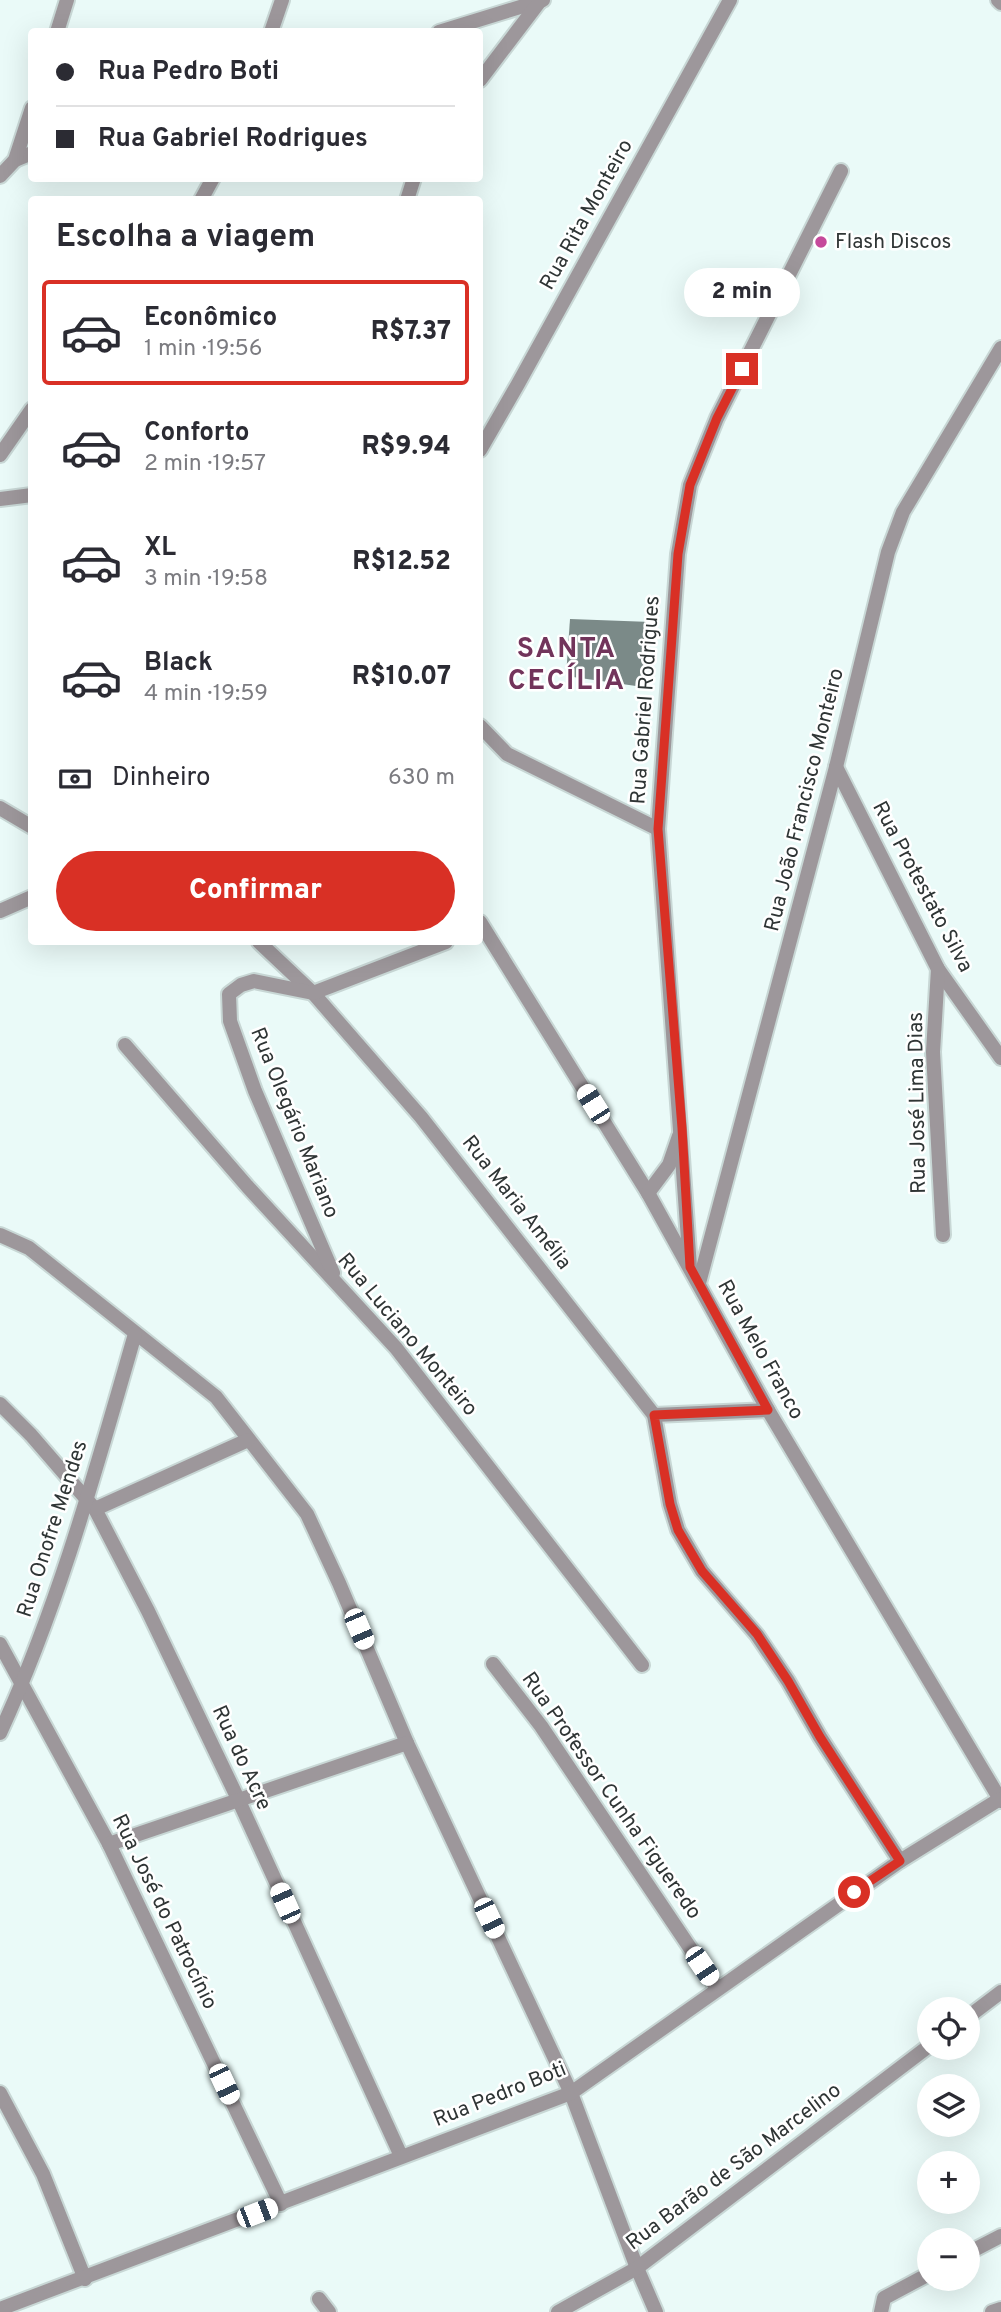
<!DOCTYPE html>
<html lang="pt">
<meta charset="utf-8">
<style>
:root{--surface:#fff;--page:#f2f2f3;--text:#2b2b33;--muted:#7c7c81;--line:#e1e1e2;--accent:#d93025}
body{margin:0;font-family:Overpass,sans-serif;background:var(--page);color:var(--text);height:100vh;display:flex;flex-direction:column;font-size:26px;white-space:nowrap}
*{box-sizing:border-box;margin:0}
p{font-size:23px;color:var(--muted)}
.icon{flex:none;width:38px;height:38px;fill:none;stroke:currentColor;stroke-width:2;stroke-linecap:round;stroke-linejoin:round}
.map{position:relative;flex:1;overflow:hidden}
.panel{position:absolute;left:28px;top:196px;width:455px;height:749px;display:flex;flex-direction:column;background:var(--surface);border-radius:7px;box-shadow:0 7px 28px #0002}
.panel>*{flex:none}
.banner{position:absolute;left:28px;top:28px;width:455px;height:154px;border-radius:7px;box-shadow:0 7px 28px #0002;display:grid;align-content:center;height:154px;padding:0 28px;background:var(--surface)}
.tools{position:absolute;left:917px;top:1997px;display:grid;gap:14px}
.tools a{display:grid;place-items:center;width:63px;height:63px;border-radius:50%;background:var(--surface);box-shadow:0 7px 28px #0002;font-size:35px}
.end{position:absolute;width:32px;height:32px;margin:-16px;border:9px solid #d93025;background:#fff;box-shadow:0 0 0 4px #fff}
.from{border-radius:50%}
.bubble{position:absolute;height:49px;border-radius:24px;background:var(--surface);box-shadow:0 7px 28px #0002;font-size:23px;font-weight:800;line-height:49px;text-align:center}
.car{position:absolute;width:21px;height:42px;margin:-21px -10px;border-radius:9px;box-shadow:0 0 5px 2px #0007;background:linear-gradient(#fff 24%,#345 0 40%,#fff 0 76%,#345 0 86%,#fff 0)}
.banner b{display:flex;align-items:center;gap:24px;height:66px;font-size:26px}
.banner b+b{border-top:2px solid var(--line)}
.banner i{width:18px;height:18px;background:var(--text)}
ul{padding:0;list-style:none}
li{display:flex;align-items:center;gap:21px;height:105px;margin:0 14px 10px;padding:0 14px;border:4px solid transparent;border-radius:7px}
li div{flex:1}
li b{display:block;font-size:26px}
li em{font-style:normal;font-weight:800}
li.active{border-color:var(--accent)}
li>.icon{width:63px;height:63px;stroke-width:1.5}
h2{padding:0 28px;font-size:32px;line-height:84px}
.pay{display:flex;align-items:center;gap:18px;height:77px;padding:0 28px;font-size:26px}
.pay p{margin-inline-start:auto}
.action{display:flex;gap:14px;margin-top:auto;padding:14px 28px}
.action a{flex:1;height:80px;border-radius:42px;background:var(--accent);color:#fff;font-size:28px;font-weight:800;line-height:80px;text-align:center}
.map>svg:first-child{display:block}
.building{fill:#7b8a88}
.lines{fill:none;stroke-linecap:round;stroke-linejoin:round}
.minor-casing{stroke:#c8d7d5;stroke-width:18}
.minor{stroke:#9d979b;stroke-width:14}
.route{stroke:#d93025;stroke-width:9}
.poi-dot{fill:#c5499b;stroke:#fff;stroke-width:2.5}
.labels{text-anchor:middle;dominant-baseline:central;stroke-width:5;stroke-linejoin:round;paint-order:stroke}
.street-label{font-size:21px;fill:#2f3535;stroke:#fff}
.poi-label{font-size:21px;fill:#2f3535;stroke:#fff;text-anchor:start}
.district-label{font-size:28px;font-weight:bold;letter-spacing:2px;fill:#72345b;stroke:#fff}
</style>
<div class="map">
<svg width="1001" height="2312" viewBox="0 0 1001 2312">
<rect width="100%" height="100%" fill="#eafaf8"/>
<polygon class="building" points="570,619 651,622 643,687 566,676"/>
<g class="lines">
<g class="minor-casing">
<g id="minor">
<polyline points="998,0 1001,3"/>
<polyline points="57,32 67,0"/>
<polyline points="271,32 282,0"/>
<polyline points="439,32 543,0"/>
<polyline points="480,80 540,1"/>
<polyline points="15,160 32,153"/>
<polyline points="0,176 15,160 32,108"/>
<polyline points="201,200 213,178"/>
<polyline points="407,200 414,178"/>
<polyline points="480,450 518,384 730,0"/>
<polyline points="0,455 32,409"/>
<polyline points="0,499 32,495"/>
<polyline points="480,726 507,754 658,829"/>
<polyline points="836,767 938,969 1001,1058"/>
<polyline points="0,808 32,827"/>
<polyline points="0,911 32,897"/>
<polyline points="480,922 648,1193 768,1410 1001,1801"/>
<polyline points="259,942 313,993 421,1117 654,1415 670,1504 678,1530 702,1571 757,1635 788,1681 820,1737 900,1861"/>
<polyline points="938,969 933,1052 943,1235"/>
<polyline points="125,1045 247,1186 396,1348 642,1665"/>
<polyline points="648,1193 669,1165 679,1136"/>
<polyline points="0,1235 29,1248 216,1397 307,1514 339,1583 407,1743 571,2093 637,2268 656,2312"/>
<polyline points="690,1267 658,829 678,554 690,485 717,418 841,171"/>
<polyline points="333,1273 255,1091 230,1021 229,994 241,985 254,981 313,993 446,942"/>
<polyline points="699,1283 836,767 888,552 903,512 1001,348"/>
<polyline points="0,1404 31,1435 95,1509 148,1611 239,1801 401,2156"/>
<polyline points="654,1415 768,1410"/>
<polyline points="95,1509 248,1440"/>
<polyline points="0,1644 109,1844 281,2204"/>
<polyline points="493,1664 541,1726 717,1988"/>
<path d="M0 1733C59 1605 96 1469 135 1334"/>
<polyline points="109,1844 407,1743"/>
<polyline points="968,2017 1001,1992"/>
<polyline points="0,2093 43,2174 85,2279"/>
<polyline points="968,2253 1001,2236"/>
<polyline points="319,2299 329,2312"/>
<polyline points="0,2309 571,2093 900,1861 1000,1799"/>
<polyline points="558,2312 637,2268 929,2046"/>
<polyline points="881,2312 884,2298 929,2274"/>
<polyline points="992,2312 1001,2309"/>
</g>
</g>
<use href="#minor" class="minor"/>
</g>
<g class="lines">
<polyline class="route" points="742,369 717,418 690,485 678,554 658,829 682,1128 690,1267 768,1410 654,1415 670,1504 678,1530 702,1571 757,1634 788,1681 820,1737 900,1861 854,1892"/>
</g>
<circle class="poi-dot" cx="821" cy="242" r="7"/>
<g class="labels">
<g class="street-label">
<text transform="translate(587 215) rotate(-61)">Rua Rita Monteiro</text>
<text transform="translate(646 700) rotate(-86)">Rua Gabriel Rodrigues</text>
<text transform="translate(805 800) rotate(-76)">Rua João Francisco Monteiro</text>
<text transform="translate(922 887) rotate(62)">Rua Protestato Silva</text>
<text transform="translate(918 1103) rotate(-91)">Rua José Lima Dias</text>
<text transform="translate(294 1123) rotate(68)">Rua Olegário Mariano</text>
<text transform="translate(516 1203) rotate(52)">Rua Maria Amélia</text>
<text transform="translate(407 1335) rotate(50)">Rua Luciano Monteiro</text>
<text transform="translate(760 1350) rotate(61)">Rua Melo Franco</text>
<text transform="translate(53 1529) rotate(-72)">Rua Onofre Mendes</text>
<text transform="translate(241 1758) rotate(65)">Rua do Acre</text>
<text transform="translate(611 1796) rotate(55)">Rua Professor Cunha Figueredo</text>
<text transform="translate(164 1912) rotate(64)">Rua José do Patrocínio</text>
<text transform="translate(500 2095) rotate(-22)">Rua Pedro Boti</text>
<text transform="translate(734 2167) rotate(-37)">Rua Barão de São Marcelino</text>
</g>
<g class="poi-label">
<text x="835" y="242">Flash Discos</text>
</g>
<g class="district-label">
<text x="567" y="650">SANTA<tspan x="567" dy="32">CECÍLIA</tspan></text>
</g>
</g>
</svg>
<div class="tools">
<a><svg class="icon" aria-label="locate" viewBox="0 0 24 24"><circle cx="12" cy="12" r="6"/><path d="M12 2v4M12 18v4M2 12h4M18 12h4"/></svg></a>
<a><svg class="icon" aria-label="layers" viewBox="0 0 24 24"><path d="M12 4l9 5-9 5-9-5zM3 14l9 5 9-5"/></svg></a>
<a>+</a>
<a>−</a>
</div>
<i class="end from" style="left:854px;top:1892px"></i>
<i class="end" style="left:742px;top:369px"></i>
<div class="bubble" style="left:684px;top:268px;width:116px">2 min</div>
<i class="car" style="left:593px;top:1104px;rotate:328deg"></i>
<i class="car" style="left:359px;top:1629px;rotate:157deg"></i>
<i class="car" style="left:285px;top:1903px;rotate:336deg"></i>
<i class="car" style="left:489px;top:1918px;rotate:155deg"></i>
<i class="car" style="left:702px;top:1966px;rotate:146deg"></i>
<i class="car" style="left:224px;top:2084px;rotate:155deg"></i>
<i class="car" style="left:257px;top:2213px;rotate:69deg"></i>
<div class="banner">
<b><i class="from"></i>Rua Pedro Boti</b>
<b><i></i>Rua Gabriel Rodrigues</b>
</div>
<section class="panel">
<h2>Escolha a viagem</h2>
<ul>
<li class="active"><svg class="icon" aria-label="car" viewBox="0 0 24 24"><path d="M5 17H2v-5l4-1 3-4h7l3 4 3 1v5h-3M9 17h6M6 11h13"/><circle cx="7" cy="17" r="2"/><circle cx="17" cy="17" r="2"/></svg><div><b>Econômico</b><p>1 min · 19:56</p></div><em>R$7.37</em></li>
<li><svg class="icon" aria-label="car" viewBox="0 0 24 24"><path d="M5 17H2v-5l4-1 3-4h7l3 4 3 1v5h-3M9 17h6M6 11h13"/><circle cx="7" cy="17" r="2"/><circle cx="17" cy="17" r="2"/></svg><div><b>Conforto</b><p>2 min · 19:57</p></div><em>R$9.94</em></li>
<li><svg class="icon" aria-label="car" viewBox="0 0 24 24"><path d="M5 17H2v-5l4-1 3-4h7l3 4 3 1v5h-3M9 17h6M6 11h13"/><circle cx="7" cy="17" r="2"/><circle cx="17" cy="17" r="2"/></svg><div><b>XL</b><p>3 min · 19:58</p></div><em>R$12.52</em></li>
<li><svg class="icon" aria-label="car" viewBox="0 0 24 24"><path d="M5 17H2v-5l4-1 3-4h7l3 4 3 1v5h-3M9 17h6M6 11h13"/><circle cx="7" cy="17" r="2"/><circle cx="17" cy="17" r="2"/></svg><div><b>Black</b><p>4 min · 19:59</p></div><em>R$10.07</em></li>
</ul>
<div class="pay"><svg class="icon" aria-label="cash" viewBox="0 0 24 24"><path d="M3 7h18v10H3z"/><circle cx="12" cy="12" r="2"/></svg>Dinheiro<p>630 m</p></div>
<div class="action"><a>Confirmar</a></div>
</section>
</div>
